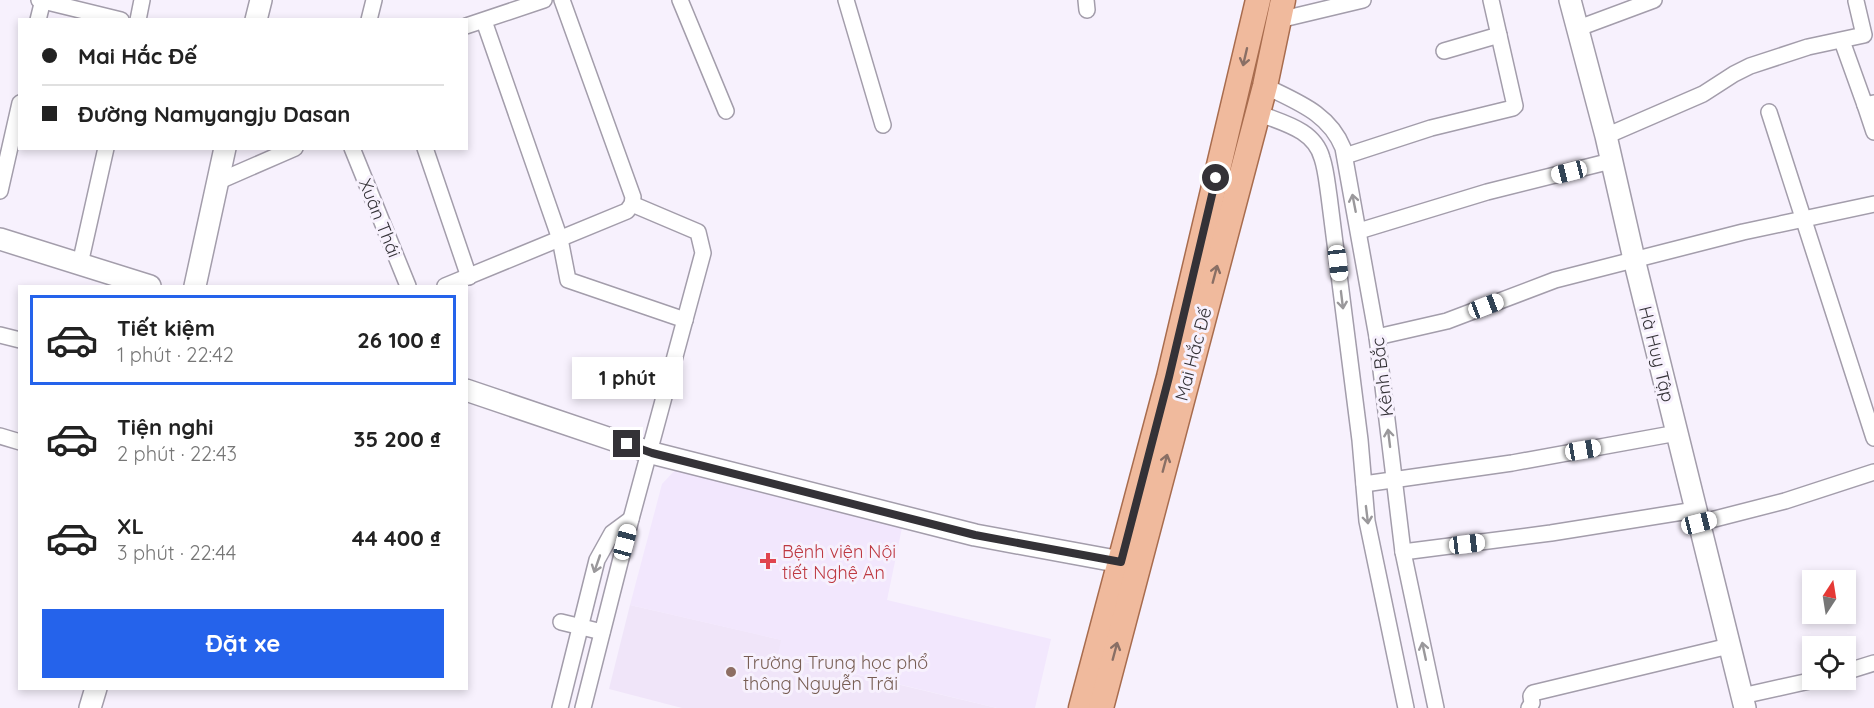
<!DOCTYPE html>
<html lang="vi">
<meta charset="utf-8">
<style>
:root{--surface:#fff;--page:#f2f2f2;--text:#222;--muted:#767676;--line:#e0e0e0;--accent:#2563eb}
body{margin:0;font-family:Quicksand,sans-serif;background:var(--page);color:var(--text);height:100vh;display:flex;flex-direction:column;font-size:22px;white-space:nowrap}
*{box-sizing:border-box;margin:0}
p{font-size:20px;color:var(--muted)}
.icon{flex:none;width:33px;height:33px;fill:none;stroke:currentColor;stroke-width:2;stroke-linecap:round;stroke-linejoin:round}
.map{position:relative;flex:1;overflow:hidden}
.panel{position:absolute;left:18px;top:285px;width:450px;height:405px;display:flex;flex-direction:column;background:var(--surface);border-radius:0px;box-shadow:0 3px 9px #0003}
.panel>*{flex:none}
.banner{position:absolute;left:18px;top:18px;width:450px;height:132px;border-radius:0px;box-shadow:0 3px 9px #0003;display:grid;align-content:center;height:132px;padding:0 24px;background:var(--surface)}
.needle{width:39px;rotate:12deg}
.fabs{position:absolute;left:1802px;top:570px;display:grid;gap:12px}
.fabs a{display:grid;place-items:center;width:54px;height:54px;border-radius:0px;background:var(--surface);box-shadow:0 3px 9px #0003;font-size:30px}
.end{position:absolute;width:27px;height:27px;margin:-14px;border:8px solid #343237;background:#fff;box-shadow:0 0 0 3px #fff}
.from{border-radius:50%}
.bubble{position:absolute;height:42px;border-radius:0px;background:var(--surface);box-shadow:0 3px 9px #0003;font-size:20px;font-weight:800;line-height:42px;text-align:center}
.car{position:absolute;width:18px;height:36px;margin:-18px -9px;border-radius:8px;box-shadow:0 0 4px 2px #0007;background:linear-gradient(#fff 24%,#345 0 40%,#fff 0 76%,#345 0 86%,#fff 0)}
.banner b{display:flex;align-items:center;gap:21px;height:57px;font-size:22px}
.banner b+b{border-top:2px solid var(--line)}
.banner i{width:15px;height:15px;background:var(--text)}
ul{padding:10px 0 0;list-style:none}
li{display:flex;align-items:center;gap:18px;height:90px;margin:0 12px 9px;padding:0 12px;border:3px solid transparent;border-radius:0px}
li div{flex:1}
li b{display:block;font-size:22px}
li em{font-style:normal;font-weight:800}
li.on{border-color:var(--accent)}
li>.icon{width:54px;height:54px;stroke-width:1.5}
.action{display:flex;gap:12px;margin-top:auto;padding:12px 24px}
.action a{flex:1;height:69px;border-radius:0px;background:var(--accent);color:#fff;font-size:24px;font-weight:800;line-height:69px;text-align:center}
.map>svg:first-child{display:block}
.education{fill:#f0e5f9}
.built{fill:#f2e7fd}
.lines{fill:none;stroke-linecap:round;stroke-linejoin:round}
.street-casing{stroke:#a39dab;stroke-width:18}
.secondary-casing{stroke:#a39dab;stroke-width:24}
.primary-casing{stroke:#a86c4e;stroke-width:27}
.street{stroke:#fff;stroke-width:15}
.secondary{stroke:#fff;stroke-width:21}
.primary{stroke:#f0ba9d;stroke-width:24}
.oneway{stroke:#896f65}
.oneway2{stroke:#9a989b}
.route{stroke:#343237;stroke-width:8}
.health-dot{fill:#e0444e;stroke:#f7f1fd;stroke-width:2}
.education-dot{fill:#8d6e63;stroke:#f7f1fd;stroke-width:2}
.labels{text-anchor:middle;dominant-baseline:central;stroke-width:6;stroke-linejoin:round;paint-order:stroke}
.street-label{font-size:18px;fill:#343237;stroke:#f7f1fd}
.health-label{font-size:18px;fill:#be3a42;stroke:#f7f1fd;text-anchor:start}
.education-label{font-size:18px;fill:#785e54;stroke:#f7f1fd;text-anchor:start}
</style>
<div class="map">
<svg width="1874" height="708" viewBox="0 0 1874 708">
<rect width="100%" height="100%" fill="#f7f1fd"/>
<polygon class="education" points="630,605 782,640 779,656 997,708 682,708 609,689"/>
<polygon class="built" points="677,468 903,523 887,600 1051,639 1035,708 997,708 778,655 781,640 630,605 662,484"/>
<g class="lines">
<g class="street-casing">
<g id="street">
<polyline points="39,0 121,20"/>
<polyline points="680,0 726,111"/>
<polyline points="846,0 883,125"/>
<polyline points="1086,0 1087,10"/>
<polyline points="38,20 43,0"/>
<polyline points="138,20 142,0"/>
<polyline points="369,20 374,0"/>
<polyline points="1279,20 1363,0"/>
<polyline points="484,21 560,239 568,280 685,320"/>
<polyline points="466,26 544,0"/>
<polyline points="1576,29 1654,0"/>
<polyline points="1842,41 1865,105 1874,103"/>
<polyline points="1444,51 1499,35"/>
<path d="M1265 86C1297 102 1329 113 1343 148L1377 337 1403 552 1436 708"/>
<polyline points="1865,105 1874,132"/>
<polyline points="1769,112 1874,438"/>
<path d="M1258 113C1282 123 1314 129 1322 158 1326 170 1327 183 1329 196L1360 440 1367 521 1406 708"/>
<polyline points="1606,136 1703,94 1734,74 1750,66 1808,47 1864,35 1856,1"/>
<polyline points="352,148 408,286"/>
<polyline points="425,148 469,277"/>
<polyline points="1345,156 1431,128 1513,108 1515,106 1491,0"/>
<polyline points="217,182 295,148"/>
<polyline points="0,191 20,103"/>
<polyline points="1359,231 1487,192 1611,161"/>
<polyline points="80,264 106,148"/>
<polyline points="445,286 627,211 632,204 633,197 562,0"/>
<polyline points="0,335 20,340"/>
<polyline points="1377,337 1447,321 1555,280 1743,232 1874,204"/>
<polyline points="0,436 20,442"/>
<polyline points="1364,484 1512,463 1677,433"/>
<polyline points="1699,523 1785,501 1874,472"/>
<polyline points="1403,552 1551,533 1695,510"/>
<polyline points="561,622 602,632"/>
<polyline points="1845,672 1874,663"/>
<polyline points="1742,696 1814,680"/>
<polyline points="560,708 597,560 612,533 631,519"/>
<polyline points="583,708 631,519 703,253 698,232 632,204"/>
<polyline points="1529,708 1532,703 1531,696 1533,693 1729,646"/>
</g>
</g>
<g class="secondary-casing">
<g id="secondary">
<polyline points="1570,0 1606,136 1634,259 1745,708"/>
<polyline points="256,20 261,0"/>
<polyline points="0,239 150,286"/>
<polyline points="195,286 225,148"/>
<polyline points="466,390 652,453 975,535 1121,562"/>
<polyline points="90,708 96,688"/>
</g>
</g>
<g class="primary-casing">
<g id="primary">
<polyline points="1081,708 1169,377 1258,0"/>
<polyline points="1101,708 1265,86 1283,0"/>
</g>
</g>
<use href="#street" class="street"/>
<use href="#secondary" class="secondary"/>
<use href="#primary" class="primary"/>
</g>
<defs><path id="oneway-shaft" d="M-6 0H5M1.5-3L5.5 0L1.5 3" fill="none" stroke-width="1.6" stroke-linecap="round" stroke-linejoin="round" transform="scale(1.5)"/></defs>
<g class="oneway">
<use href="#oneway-shaft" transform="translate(1245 57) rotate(103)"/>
<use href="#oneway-shaft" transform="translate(1215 274) rotate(-75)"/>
<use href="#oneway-shaft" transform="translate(1165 463) rotate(-75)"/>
<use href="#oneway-shaft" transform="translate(1115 651) rotate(-75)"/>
</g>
<g class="oneway2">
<use href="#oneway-shaft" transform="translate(1354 203) rotate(-101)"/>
<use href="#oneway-shaft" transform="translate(1342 300) rotate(83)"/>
<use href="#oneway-shaft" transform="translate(1389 438) rotate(-97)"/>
<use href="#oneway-shaft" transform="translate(1367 515) rotate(83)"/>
<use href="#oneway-shaft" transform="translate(597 564) rotate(109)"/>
<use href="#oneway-shaft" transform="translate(1424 651) rotate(-102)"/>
</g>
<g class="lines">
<polyline class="route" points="627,444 652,453 975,535 1121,562 1169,377 1216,178"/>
</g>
<path class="health-dot" d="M765 552h6v6h6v6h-6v6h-6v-6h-6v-6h6z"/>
<circle class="education-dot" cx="731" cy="672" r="6"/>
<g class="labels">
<g class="street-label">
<text transform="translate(380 218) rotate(68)">Xuân Thái</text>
<text transform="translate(1193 354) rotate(-75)">Mai Hắc Đế</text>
<text transform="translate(1657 354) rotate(76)">Hà Huy Tập</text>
<text transform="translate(1382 377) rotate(-97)">Kênh Bắc</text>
</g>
<g class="health-label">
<text x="782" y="551">Bệnh viện Nội<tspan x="782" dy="21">tiết Nghệ An</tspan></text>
</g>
<g class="education-label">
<text x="743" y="662">Trường Trung học phổ<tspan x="743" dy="21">thông Nguyễn Trãi</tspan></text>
</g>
</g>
</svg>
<div class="fabs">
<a><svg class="needle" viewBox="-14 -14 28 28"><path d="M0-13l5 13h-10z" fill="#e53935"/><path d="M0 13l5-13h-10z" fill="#767676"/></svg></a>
<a><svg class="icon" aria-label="locate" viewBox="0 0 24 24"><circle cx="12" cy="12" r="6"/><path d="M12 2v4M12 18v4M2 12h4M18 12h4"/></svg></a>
</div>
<i class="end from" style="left:1216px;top:178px"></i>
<i class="end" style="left:627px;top:444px"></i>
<div class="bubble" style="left:572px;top:357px;width:111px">1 phút</div>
<i class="car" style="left:1569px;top:172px;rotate:256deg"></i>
<i class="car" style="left:1338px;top:263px;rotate:173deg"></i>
<i class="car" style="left:1486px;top:306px;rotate:69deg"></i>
<i class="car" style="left:1583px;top:450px;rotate:80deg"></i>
<i class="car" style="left:1699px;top:523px;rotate:76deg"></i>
<i class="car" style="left:625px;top:542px;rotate:15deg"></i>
<i class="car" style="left:1467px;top:544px;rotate:83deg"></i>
<div class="banner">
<b><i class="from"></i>Mai Hắc Đế</b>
<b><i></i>Đường Namyangju Dasan</b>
</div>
<section class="panel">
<ul>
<li class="on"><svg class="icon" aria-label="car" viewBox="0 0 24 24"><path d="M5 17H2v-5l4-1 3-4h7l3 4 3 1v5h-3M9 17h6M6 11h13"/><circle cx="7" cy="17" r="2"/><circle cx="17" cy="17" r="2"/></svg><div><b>Tiết kiệm</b><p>1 phút · 22:42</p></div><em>26 100 ₫</em></li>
<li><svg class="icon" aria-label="car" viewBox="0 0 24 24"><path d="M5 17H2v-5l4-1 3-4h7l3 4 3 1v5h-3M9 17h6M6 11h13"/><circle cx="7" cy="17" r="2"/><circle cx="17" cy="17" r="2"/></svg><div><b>Tiện nghi</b><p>2 phút · 22:43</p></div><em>35 200 ₫</em></li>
<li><svg class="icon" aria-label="car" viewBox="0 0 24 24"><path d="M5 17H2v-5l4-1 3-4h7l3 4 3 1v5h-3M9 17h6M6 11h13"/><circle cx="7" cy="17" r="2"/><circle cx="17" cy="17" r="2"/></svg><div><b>XL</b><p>3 phút · 22:44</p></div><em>44 400 ₫</em></li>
</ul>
<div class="action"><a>Đặt xe</a></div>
</section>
</div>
